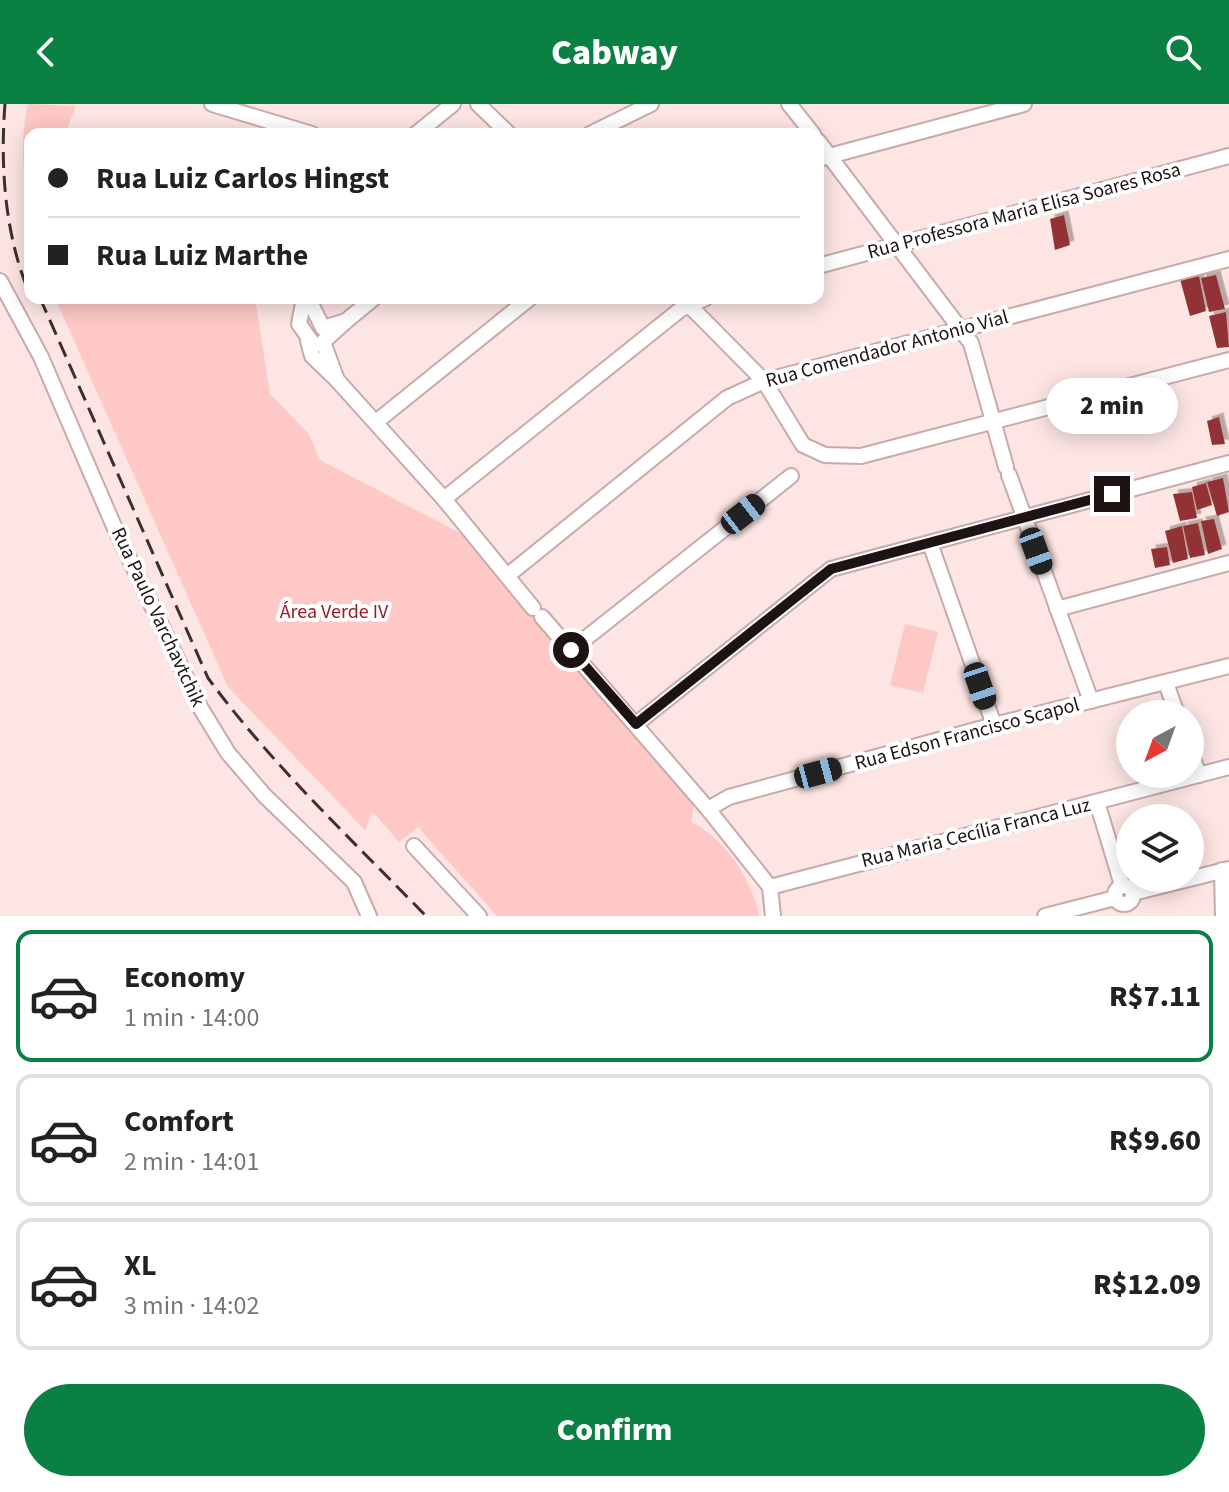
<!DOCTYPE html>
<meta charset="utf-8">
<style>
:root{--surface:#fff;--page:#f6f6f6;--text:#222;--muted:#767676;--line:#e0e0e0;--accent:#0b8043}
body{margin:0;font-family:"Source Sans 3",sans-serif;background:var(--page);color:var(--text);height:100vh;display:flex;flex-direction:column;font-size:30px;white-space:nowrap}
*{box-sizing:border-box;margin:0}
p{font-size:26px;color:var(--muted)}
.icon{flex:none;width:44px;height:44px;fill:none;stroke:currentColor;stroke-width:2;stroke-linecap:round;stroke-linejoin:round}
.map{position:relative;height:812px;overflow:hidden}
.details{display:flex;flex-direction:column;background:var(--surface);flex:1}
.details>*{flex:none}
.hud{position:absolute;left:24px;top:24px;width:800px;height:176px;border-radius:16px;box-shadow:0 4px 20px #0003;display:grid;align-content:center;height:176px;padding:0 24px;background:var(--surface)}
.needle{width:52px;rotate:221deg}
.tools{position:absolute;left:1116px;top:596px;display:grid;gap:16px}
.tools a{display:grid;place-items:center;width:88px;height:88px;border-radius:50%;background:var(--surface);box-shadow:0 4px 20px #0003;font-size:40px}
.end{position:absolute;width:36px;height:36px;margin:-18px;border:10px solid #1c1312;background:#fff;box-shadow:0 0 0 4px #fff}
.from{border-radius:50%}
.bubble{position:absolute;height:56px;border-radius:28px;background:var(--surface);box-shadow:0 4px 20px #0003;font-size:26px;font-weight:800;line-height:56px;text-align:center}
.car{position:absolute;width:24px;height:48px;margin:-24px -12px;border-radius:10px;box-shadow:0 0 6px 2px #0007;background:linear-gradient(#222 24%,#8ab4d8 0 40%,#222 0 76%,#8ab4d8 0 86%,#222 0)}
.hud b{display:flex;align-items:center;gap:28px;height:76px;font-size:30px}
.hud b+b{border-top:2px solid var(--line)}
.hud i{width:20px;height:20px;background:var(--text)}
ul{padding:14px 0 0;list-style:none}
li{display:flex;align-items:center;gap:24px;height:132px;margin:0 16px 12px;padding:0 8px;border:4px solid var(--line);border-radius:16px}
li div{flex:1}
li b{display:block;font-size:30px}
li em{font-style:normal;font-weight:800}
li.on{border-color:var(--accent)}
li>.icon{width:72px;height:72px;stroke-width:1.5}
.primary-button{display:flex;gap:16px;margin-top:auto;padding:16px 24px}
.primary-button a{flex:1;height:92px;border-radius:48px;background:var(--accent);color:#fff;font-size:32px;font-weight:800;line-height:92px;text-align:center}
header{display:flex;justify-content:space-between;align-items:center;height:104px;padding:0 24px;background:var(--accent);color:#fff;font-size:36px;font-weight:800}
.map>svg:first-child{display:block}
.green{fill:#fdc8c5}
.building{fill:#923335;filter:url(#shadow)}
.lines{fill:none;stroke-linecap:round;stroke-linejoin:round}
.minor-casing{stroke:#c7aba9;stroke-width:18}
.minor{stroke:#fff;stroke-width:14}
.rail{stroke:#3b302f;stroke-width:3;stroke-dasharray:16 8;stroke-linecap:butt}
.route{stroke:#1c1312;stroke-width:10}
.labels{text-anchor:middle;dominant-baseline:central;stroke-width:8;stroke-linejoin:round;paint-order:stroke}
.street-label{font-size:20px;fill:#1c1312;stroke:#fff}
.park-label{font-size:20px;fill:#991d27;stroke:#fff}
</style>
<header><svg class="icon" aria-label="back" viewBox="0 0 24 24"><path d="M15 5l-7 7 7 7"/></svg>Cabway<svg class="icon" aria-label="search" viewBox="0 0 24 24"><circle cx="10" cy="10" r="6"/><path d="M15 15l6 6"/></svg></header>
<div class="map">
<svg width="1229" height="812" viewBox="0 0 1229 812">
<defs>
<filter id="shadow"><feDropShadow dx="4.5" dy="-4.5" stdDeviation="0" flood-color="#0004"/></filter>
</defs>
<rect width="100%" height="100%" fill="#fce5e3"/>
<g class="green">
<path d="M28 0 76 2 65 30H30V111C24 73 19 38 28 0Z"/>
<path d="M55 194H255L270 290 308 329 320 356 464 431 694 702 691 718C724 734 753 776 759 812H497L418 723 399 738 372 707 365 726 228 583Z"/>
<polygon points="905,520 938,528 923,589 890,581"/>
</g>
<g class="building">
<polygon points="1064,111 1070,141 1055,146 1050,115"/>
<polygon points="1216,171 1225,205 1209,208 1201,174"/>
<polygon points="1199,172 1206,207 1190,212 1180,175"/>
<polygon points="1226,208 1229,243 1217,244 1209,212"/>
<polygon points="1219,313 1225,340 1212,341 1207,317"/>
<polygon points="1223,374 1229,408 1217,412 1207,378"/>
<polygon points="1206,379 1212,401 1197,406 1192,383"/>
<polygon points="1192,388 1197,414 1180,417 1173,390"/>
<polygon points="1214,415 1222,445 1208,450 1201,417"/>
<polygon points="1198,419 1205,451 1190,454 1183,422"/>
<polygon points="1182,422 1188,455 1173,459 1165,427"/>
<polygon points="1167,443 1170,461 1155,464 1151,445"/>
</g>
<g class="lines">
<g class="minor-casing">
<g id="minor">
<polyline points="212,0 312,30"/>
<polyline points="478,0 509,30"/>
<polyline points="789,0 813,30"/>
<polyline points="416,30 453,0"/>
<polyline points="590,30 651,0"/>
<polyline points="818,37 971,239 1006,363"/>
<polyline points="818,55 1024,0"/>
<polyline points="818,162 1229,52"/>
<polyline points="0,177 41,253 113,420 200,603 228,649 265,692 354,778 369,812"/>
<polyline points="304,194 299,220 314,241"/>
<polyline points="308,194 323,224 346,217 323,238 337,276 312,252 308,237"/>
<polyline points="682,194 764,277 803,341 825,351 861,352 1229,256"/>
<polyline points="346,217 374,194"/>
<polyline points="337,276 444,395 533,504"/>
<polyline points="376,318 530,194"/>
<polyline points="1009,371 1091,597"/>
<polyline points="444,395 681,205 706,194"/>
<polyline points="930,439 994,621"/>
<polyline points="507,472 727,294 764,277 1229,155"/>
<polyline points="1057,505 1229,459"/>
<polyline points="542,513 708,705 770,783 773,812"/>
<polyline points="571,546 791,372"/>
<polyline points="1166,579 1177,610"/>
<polyline points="636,620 831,465 1229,359"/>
<polyline points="1190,646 1199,671"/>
<polyline points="1097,698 1122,781"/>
<polyline points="708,705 729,693 994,621 1229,562"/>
<polyline points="414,742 479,812"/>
<polyline points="1222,766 1223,812"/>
<circle cx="1124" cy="791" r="9"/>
<polyline points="770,783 1229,663"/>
<polyline points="1133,789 1229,765"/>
<polyline points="1045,812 1115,794"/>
</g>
</g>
<use href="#minor" class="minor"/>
<g class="rail">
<path d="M5 0C0 64 5 132 30 191"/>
<path d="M40 194 208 574C272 661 351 735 426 812"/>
</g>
</g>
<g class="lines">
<polyline class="route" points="571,546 636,620 831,465 1112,390"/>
</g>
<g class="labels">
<g class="street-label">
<text transform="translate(1024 107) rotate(-15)">Rua Professora Maria Elisa Soares Rosa</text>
<text transform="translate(887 245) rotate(-15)">Rua Comendador Antonio Vial</text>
<text transform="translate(158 513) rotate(65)">Rua Paulo Varchavtchik</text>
<text transform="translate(967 630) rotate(-15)">Rua Edson Francisco Scapol</text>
<text transform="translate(976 729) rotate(-14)">Rua Maria Cecília Franca Luz</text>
</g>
<g class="park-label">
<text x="334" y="508">Área Verde IV</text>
</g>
</g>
</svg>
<div class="tools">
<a><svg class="needle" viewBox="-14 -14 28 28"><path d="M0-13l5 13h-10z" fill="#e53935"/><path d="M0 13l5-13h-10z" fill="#767676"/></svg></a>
<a><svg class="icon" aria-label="layers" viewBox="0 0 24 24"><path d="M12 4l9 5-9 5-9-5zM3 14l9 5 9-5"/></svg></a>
</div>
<i class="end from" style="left:571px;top:546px"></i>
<i class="end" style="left:1112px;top:390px"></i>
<div class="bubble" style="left:1046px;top:274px;width:132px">2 min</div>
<i class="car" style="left:743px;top:410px;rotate:52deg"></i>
<i class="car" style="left:1036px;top:447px;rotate:160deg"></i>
<i class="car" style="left:980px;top:582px;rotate:161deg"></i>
<i class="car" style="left:818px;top:669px;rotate:75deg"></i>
<div class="hud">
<b><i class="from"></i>Rua Luiz Carlos Hingst</b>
<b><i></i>Rua Luiz Marthe</b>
</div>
</div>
<section class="details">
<ul>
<li class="on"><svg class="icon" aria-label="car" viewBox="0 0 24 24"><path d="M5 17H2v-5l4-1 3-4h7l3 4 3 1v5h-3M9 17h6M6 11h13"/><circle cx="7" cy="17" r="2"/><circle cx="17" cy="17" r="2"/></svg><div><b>Economy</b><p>1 min · 14:00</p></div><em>R$7.11</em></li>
<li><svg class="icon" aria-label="car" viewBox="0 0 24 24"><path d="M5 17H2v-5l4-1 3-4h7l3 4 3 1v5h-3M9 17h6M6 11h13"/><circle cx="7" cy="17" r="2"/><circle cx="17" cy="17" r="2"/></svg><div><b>Comfort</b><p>2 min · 14:01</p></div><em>R$9.60</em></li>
<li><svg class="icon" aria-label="car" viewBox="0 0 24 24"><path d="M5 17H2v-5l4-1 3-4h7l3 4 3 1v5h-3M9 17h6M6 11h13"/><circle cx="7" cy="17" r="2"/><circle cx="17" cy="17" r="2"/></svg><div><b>XL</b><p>3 min · 14:02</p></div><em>R$12.09</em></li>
</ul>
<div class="primary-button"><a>Confirm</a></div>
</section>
